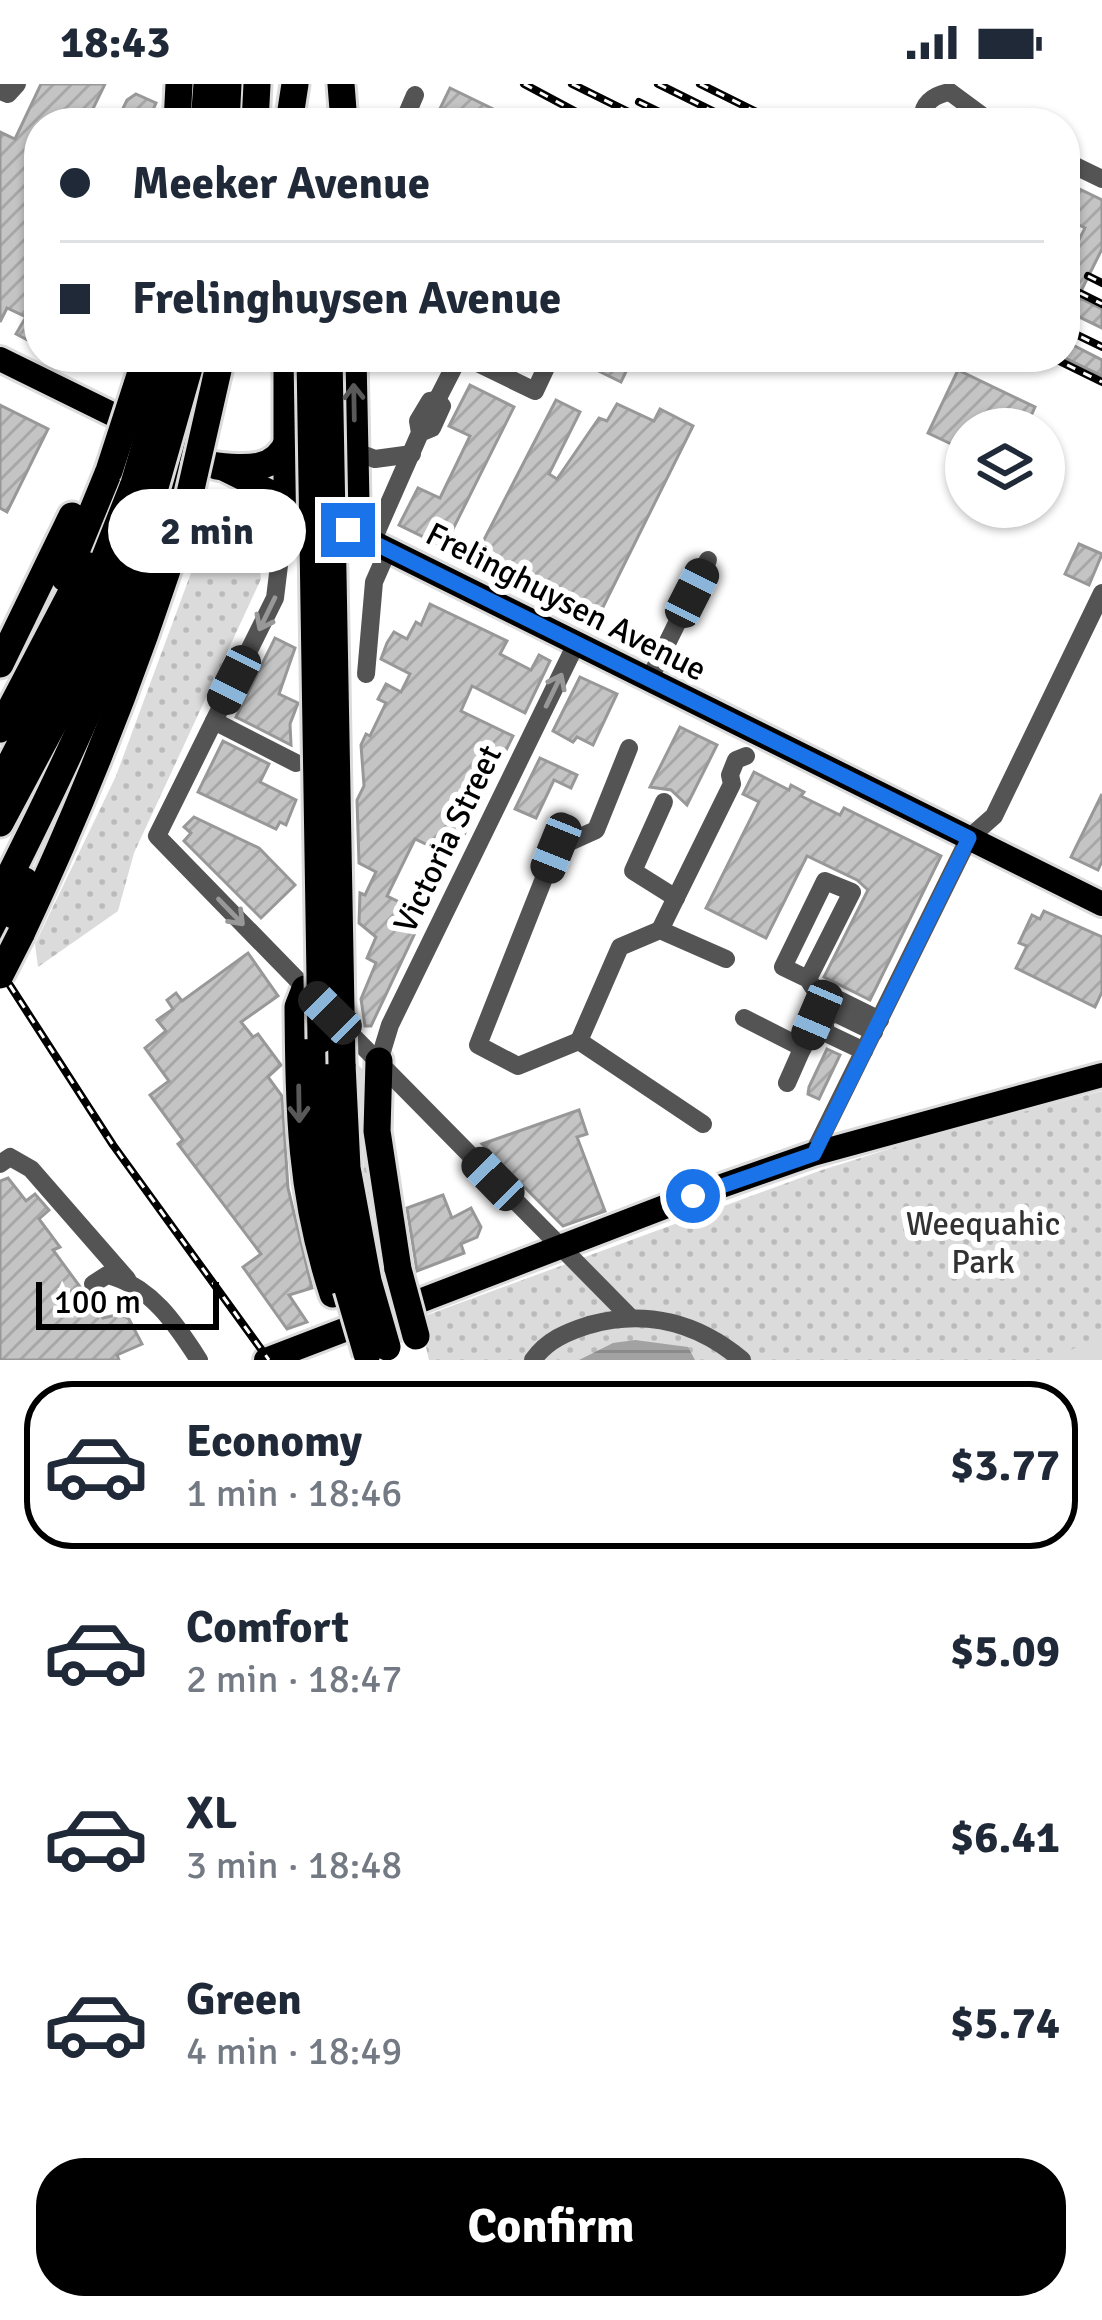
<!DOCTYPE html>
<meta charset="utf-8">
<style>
:root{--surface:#fff;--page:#f6f6f7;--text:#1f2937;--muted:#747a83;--line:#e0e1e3;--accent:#000}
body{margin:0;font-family:Signika,sans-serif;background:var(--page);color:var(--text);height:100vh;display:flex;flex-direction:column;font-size:45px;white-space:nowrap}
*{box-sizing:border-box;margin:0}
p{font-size:39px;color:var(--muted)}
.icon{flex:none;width:66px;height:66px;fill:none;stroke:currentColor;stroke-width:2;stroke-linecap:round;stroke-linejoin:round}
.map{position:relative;height:1276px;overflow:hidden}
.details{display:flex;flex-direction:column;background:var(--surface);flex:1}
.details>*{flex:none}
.top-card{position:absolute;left:24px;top:24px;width:1056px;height:264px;border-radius:48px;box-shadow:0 3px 9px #0004;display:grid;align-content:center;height:264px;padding:0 36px;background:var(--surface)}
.buttons{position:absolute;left:945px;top:324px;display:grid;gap:24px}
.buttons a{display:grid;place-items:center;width:120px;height:120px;border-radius:50%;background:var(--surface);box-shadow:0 3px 9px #0004;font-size:60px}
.scale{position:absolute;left:36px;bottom:30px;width:183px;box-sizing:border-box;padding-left:12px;border:6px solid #000;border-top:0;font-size:33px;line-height:42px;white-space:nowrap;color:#000;-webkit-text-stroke:9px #fff;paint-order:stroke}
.end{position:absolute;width:54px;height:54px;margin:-27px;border:15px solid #1a73e8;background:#fff;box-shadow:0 0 0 6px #fff}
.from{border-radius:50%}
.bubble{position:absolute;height:84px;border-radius:42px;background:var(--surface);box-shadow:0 3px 9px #0004;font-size:39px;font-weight:700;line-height:84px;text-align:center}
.car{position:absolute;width:36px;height:72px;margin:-36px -18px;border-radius:15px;box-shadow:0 0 9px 3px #0007;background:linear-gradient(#222 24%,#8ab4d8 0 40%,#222 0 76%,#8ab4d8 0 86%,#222 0)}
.top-card b{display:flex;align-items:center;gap:42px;height:114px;font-size:45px}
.top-card b+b{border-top:3px solid var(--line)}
.top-card i{width:30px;height:30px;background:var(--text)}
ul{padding:21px 0 0;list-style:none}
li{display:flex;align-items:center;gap:36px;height:168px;margin:0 24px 18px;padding:0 12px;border:6px solid transparent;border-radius:48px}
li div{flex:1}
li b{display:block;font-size:45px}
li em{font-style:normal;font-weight:700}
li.selected{border-color:var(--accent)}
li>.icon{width:108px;height:108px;stroke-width:1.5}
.primary-button{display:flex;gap:24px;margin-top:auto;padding:24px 36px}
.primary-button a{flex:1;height:138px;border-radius:48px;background:var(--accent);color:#fff;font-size:48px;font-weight:700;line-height:138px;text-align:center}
.status{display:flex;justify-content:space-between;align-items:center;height:84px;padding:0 60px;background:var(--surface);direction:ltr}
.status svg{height:33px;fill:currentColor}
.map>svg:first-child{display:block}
.grass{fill:url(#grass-dots)}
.pitch{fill:#dbdbdb}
.water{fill:url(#water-rules)}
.building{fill:url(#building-hatch);stroke:#989898;stroke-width:3}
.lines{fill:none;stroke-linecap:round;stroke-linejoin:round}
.major-casing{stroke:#dbdbdb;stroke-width:30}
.highway-casing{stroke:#dbdbdb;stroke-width:33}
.minor{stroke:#545454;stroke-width:18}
.major{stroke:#000;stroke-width:24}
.highway{stroke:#000;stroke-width:27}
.rail-casing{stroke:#000;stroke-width:8}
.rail{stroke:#fff;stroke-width:3;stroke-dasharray:9;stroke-linecap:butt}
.highway-bridge-casing{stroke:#dbdbdb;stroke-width:33;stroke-linecap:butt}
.highway-bridge{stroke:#000;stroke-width:27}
.oneway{stroke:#595959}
.oneway2{stroke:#989898}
.route{stroke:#1a73e8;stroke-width:15}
.labels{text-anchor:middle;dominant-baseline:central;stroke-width:12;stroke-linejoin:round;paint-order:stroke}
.street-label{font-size:33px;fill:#000;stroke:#fff}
.park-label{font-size:33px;fill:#323232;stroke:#fff}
</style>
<div class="status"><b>18:43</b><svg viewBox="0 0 49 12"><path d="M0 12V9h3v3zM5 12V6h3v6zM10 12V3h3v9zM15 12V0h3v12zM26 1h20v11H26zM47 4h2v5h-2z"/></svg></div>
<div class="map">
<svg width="1102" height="1276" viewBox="0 0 1102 1276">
<defs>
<pattern id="grass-dots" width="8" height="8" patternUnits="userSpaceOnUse" patternTransform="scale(3)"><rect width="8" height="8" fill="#dbdbdb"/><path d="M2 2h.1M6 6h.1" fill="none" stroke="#bababa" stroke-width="1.8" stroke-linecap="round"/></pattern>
<pattern id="water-rules" width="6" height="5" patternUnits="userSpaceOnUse" patternTransform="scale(3)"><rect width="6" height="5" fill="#a2a2a2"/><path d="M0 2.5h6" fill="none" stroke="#8a8a8a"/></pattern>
<pattern id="building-hatch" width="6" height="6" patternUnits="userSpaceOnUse" patternTransform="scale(3)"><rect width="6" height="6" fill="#c4c4c4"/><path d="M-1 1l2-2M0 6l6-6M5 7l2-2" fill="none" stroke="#a7a7a7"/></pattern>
</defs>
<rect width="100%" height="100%" fill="#fff"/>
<g class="grass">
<polygon points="215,424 256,443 261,495 134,769 118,827 38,883 35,860 116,692"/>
<polygon points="358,981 369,991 395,1199 388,1205 364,1089"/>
<polygon points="1102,1007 1102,1276 429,1276 419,1234 822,1086 943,1048"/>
</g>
<polygon class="pitch" points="1084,1260 1102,1260 1102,1276 1048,1276"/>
<polygon class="water" points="635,1256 688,1263 695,1276 579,1276 613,1259"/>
<g class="building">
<polygon points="41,0 105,0 86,39 39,39 39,262 16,250 26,233 7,224 0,238 0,48 15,55"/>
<polygon points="450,4 522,39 433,39"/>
<polygon points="136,10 156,19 147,39 116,39 127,16"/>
<polygon points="1065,98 1102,116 1102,165 1078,213 1102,225 1102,244 1065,226 1065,183 1085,144 1065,134"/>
<polygon points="1065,257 1102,276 1102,292 1065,274"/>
<polygon points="570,273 633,273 621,298"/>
<polygon points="958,286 1035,323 1025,345 966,345 966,367 928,349"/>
<polygon points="470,301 514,323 444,463 399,441 418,404 440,414 470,352 449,342"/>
<polygon points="556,316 580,328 549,390 557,395 599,334 607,337 617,320 654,337 660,325 693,342 601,527 564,512 560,520 473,477"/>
<polygon points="0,321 48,345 7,428 0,424"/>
<polygon points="1079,460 1102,470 1089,501 1065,490"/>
<polygon points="430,520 507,557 500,570 531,586 539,571 550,577 525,629 472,602 461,627 513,652 453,773 415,755 387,812 424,830 371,942 365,942 361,915 376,879 367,874 376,853 359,839 360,809 365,811 376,788 359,779 357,716 364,702 361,661 366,650 370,652 386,619 378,615 386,600 401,608 410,590 381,575 387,559 394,548 407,555 416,538 421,541"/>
<polygon points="275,554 295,564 279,610 298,619 290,640 291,661 236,633"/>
<polygon points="580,593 617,610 593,661 577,653 573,658 553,647"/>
<polygon points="680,643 717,661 687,721 671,706 650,703"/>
<polygon points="223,657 269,680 260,698 296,716 286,741 280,738 276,745 198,708"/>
<polygon points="540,674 577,691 571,704 554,696 536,734 515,725"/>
<polygon points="754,688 789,706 791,701 804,708 801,712 840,731 844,724 941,772 870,916 824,893 868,806 857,796 807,772 766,854 706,824 759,718 743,710"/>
<polygon points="1102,710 1102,777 1098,786 1071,773"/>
<polygon points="194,733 259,764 295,801 261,834 184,757 191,749 184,743"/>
<polygon points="1044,827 1102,853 1102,908 1095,923 1016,884 1027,862 1019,859 1032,831 1040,835"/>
<polygon points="248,869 278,912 241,938 253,953 258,950 281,981 268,993 282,1012 288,1104 312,1204 289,1211 307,1238 287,1245 243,1183 261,1170 178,1060 183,1056 150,1011 169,997 145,964 166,947 157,936 173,925 167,916 176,909 182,917"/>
<polygon points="827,965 840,971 819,1015 808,1010 809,1003"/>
<polygon points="579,1026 587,1050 577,1053 605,1127 563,1142 482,1060"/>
<polygon points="8,1094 26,1117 35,1110 49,1126 39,1135 60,1163 53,1166 103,1234 120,1230 129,1235 142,1260 117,1271 119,1276 0,1276 0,1097"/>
<polygon points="443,1111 452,1134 471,1124 481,1143 477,1153 461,1160 464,1169 417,1187 407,1124"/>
</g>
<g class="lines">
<g class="major-casing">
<g id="major">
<polyline points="0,275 299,422"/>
<polyline points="330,437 1102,820"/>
<polyline points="266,1276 693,1112 813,1070 1102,991"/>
</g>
</g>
<g class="highway-casing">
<g id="highway">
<polyline points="341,0 344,39"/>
<polyline points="177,39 179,0"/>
<polyline points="204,39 207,0"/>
<polyline points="226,39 228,0"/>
<polyline points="255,39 257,0"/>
<polyline points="289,39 295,0"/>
<polyline points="287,273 287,416"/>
<path d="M217 382C245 385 276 388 288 357"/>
<polyline points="348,446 356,418 353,273"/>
<polyline points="65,494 109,387"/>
<polyline points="0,580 72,432"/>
<polyline points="0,645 86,481"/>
<polyline points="0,700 68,567 134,400"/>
<polyline points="0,739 59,629 124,487"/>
<path d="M0 811C55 702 110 590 146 473 155 444 167 414 168 384"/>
<polyline points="0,847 25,797"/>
<path d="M21 850C86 712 141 572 186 427"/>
<path d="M305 905 298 923C299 1029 300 1109 333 1210"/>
<polyline points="321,955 327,1086 348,1205"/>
<polyline points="379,977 377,1047 398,1185"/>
<polyline points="342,980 347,1084 368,1197"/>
</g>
</g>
<g class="minor">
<polyline points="0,7 8,10 17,0"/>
<polyline points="403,39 415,11"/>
<path d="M923 39C920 20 933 11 950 8L992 39"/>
<polyline points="1065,77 1102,95"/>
<polyline points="465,273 535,307 551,273"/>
<polyline points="437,316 459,273"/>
<polyline points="356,368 375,375 412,370"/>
<polyline points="287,416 275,514 157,752 314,913"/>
<polyline points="372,458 420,349 418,337 430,317 437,316 442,322 432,344 420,349"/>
<polyline points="366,590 374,498 388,466"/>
<polyline points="649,596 708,476"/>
<polyline points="214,637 296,679"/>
<polyline points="664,718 633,787 676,814"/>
<polyline points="660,846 620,863 579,957 703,1040"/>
<polyline points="726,875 660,846 732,700 730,691 736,676 746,672"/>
<polyline points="813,903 808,895 783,883 825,797 852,808 808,895 813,903 880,936"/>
<polyline points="744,934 803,964"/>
<polyline points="824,935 826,949 864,967"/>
<polyline points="338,937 631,1234"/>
<polyline points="579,957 518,982 478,961 556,764 596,746 629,664"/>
<polyline points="379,977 390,941 576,560"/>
<polyline points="787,999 817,931 824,935 835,929 874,948"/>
<polyline points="813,1070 969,754 994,732 1102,509"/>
<polyline points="0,1080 10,1073 31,1085 127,1195"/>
<path d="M93 1200 107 1191C150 1201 176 1240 199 1276"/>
<path d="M533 1276C547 1256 567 1248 589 1241 646 1225 698 1239 742 1276"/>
</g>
<use href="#major" class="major"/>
<use href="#highway" class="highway"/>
<g class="rail-casing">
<g id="rail">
<polyline points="524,0 597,39"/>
<polyline points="572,0 651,39"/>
<polyline points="658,0 737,39"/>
<polyline points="700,0 779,39"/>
<polyline points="639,18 682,39"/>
<polyline points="1065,181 1066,181"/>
<polyline points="1088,192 1102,199"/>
<polyline points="1080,209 1102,220"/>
<polyline points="1065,245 1102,263"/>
<polyline points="1051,273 1102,298"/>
<polyline points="0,886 113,1061 269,1276"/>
</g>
</g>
<use href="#rail" class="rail"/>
<g class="highway-bridge-casing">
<g id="highway-bridge">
<polyline points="310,273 321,955"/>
<polyline points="329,273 342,980"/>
<polyline points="109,387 146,273"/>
<polyline points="134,400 171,273"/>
<polyline points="153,410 192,273"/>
<polyline points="186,427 221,273"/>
<polyline points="0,891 21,850"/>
<polyline points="398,1185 416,1252"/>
<polyline points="368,1197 387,1263"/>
<polyline points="348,1205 367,1270"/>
</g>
</g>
<use href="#highway-bridge" class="highway-bridge"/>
</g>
<defs><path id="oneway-shaft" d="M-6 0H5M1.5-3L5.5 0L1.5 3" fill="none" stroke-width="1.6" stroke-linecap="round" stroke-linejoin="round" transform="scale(3)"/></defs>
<g class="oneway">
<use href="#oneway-shaft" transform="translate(354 318) rotate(-91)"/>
<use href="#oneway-shaft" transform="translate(299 1020) rotate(89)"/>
</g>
<g class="oneway2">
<use href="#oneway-shaft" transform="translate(267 530) rotate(116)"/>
<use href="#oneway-shaft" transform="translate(554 606) rotate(-64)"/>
<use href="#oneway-shaft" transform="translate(231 828) rotate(46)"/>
</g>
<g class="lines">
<polyline class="route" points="348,446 969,754 814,1070 693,1112"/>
</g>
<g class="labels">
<g class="street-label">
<text transform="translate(566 518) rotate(27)">Frelinghuysen Avenue</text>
<text transform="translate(448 755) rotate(-64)">Victoria Street</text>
</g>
<g class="park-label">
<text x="983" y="1140">Weequahic<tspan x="983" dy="38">Park</tspan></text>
</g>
</g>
</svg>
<div class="buttons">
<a><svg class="icon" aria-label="layers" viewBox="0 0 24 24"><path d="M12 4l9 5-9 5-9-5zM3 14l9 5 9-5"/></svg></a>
</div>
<div class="scale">100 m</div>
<i class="end from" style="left:693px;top:1112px"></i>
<i class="end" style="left:348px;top:446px"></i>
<div class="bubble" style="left:108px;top:405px;width:198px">2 min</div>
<i class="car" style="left:692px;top:509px;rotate:27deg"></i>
<i class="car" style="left:234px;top:596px;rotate:207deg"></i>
<i class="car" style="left:556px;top:764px;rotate:202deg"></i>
<i class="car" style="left:330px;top:929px;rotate:315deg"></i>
<i class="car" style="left:817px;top:931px;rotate:203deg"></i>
<i class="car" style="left:493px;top:1095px;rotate:316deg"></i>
<div class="top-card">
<b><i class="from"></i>Meeker Avenue</b>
<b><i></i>Frelinghuysen Avenue</b>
</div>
</div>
<section class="details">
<ul>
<li class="selected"><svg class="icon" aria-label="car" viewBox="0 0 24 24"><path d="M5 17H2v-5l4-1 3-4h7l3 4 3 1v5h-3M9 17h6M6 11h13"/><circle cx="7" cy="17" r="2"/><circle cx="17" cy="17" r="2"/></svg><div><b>Economy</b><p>1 min · 18:46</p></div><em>$3.77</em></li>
<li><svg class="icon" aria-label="car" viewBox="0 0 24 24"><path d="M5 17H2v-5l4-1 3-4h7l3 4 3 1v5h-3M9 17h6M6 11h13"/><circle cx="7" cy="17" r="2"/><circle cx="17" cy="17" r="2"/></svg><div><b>Comfort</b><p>2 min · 18:47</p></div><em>$5.09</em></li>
<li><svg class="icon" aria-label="car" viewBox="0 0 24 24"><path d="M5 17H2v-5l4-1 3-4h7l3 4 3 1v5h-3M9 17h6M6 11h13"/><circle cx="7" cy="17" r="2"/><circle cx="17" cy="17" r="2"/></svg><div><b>XL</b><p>3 min · 18:48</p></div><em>$6.41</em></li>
<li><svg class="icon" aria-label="car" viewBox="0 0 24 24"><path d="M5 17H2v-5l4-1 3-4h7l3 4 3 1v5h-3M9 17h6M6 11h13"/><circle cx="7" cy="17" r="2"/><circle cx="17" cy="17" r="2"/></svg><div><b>Green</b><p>4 min · 18:49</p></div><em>$5.74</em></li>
</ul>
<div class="primary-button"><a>Confirm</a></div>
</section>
